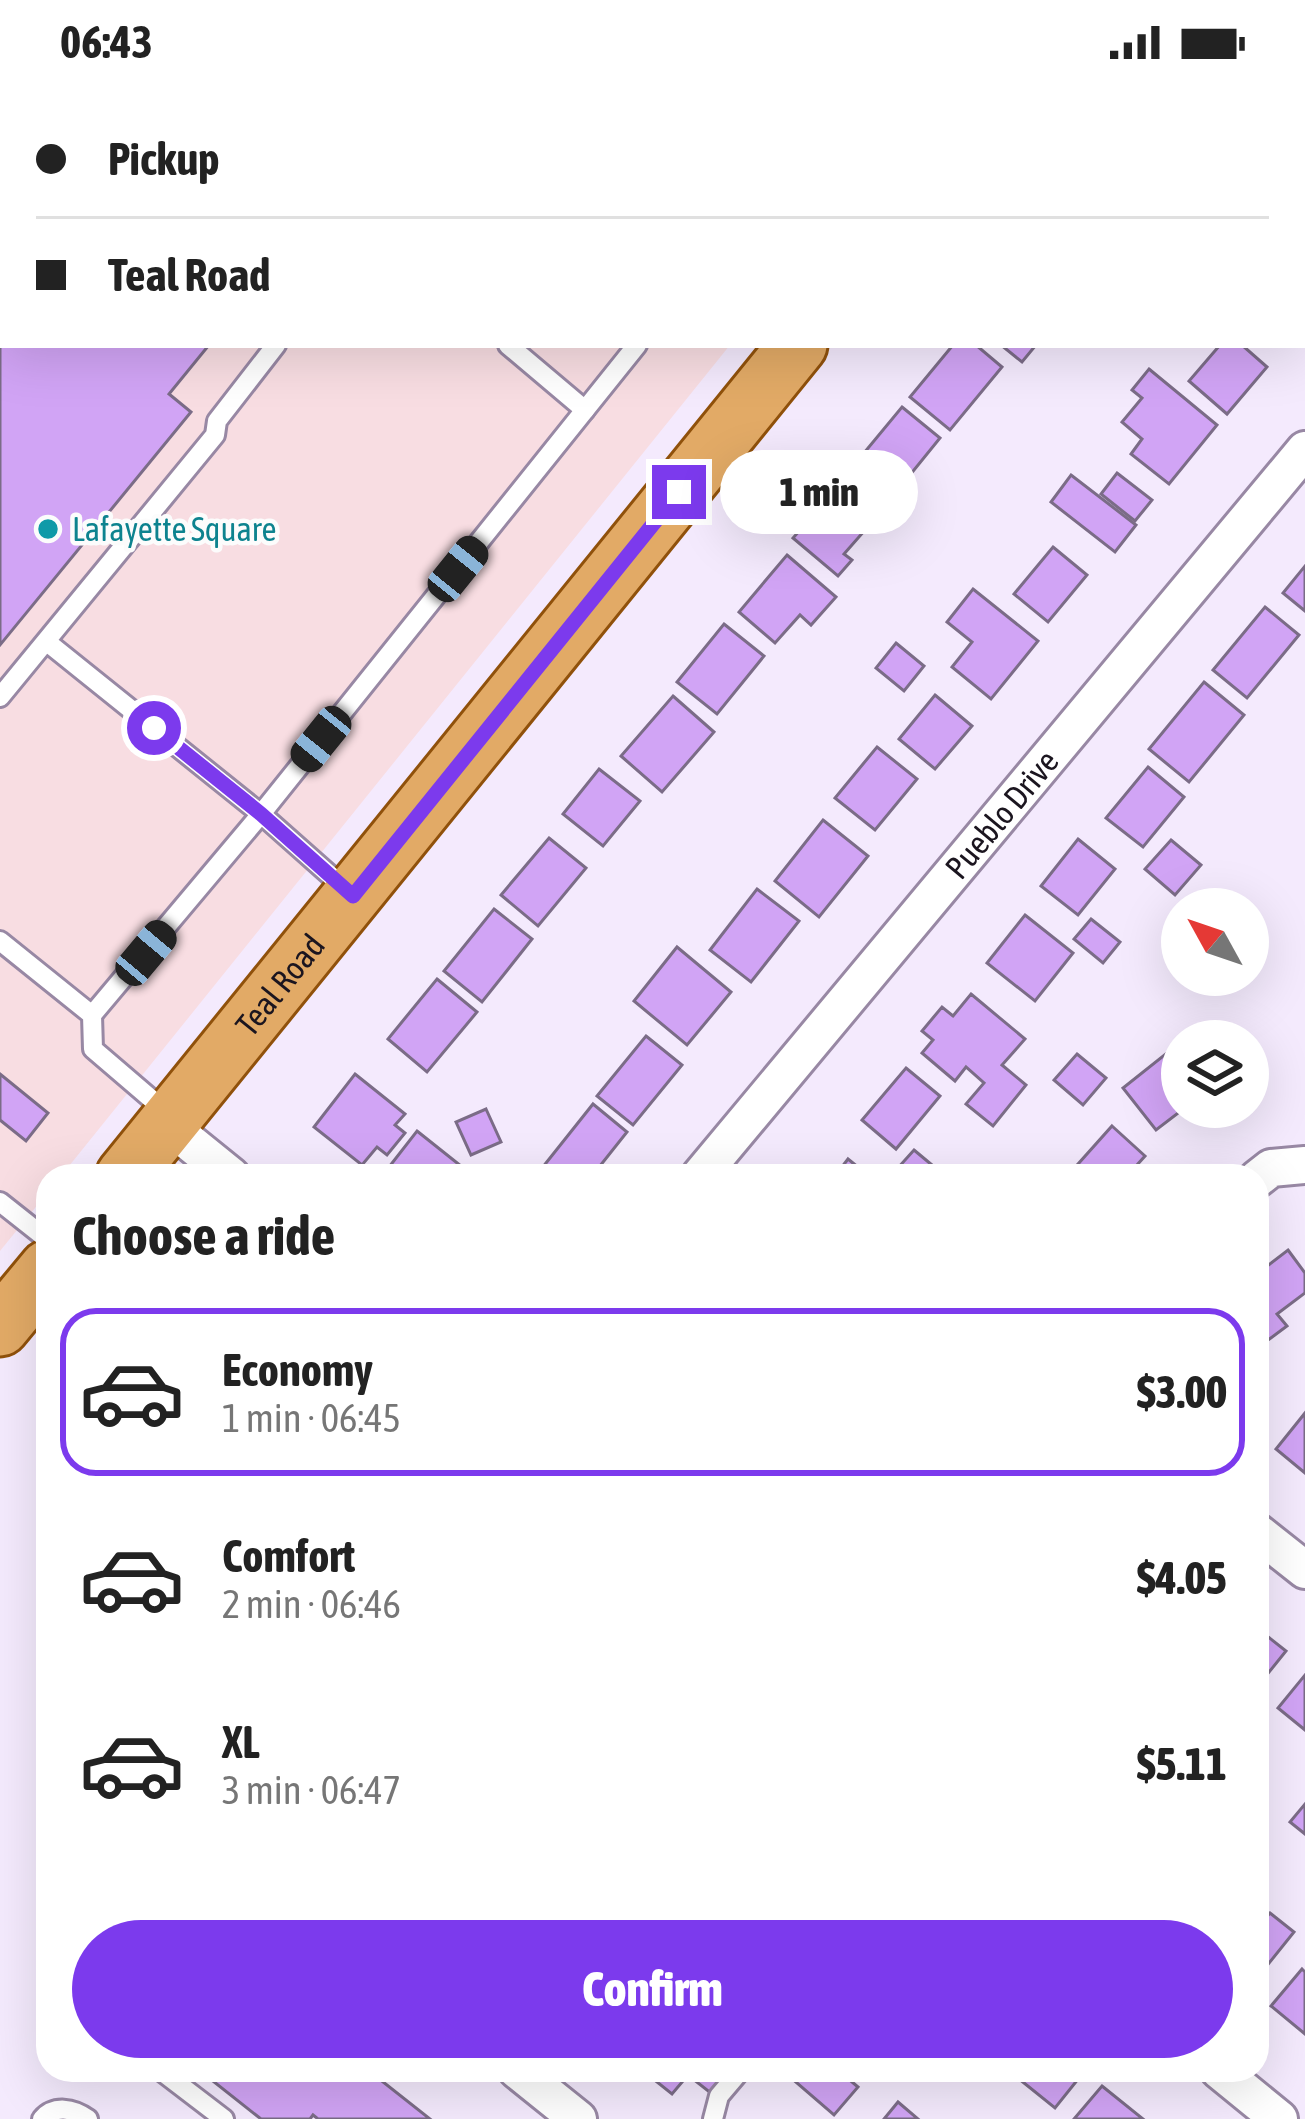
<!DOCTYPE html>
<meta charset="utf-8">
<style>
:root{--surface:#fff;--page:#f6f6f6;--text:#222;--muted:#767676;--line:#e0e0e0;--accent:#7c3aed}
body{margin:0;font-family:"Asap Condensed",sans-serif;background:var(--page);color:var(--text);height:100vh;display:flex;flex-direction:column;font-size:45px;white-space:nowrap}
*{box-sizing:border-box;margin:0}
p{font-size:39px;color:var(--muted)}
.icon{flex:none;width:66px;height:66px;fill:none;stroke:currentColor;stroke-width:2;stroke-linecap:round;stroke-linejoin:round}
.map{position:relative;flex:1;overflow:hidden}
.sheet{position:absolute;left:36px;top:1080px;width:1233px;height:918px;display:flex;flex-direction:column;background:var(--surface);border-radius:36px;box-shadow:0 12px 48px #0002}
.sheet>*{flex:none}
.hud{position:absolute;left:0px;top:0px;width:1305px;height:264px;box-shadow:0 12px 48px #0002;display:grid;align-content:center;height:264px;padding:0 36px;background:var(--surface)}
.needle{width:78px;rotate:310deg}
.tools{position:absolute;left:1161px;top:804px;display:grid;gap:24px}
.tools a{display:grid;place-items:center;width:108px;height:108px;border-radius:50%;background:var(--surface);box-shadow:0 12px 48px #0002;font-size:60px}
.end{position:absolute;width:54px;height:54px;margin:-27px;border:15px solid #7c3aed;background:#fff;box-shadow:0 0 0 6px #fff}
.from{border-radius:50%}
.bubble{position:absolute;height:84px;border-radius:42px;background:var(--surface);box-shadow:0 12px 48px #0002;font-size:39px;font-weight:800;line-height:84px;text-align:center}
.car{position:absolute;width:36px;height:72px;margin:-36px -18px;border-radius:15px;box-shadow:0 0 9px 3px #0007;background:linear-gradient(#222 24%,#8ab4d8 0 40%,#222 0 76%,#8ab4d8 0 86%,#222 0)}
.hud b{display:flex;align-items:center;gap:42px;height:114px;font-size:45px}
.hud b+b{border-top:3px solid var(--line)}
.hud i{width:30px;height:30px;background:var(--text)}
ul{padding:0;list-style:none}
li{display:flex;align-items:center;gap:36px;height:168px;margin:0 24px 18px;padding:0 12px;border:6px solid transparent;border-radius:36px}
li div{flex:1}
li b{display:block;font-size:45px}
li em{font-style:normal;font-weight:800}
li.current{border-color:var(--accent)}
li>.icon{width:108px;height:108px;stroke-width:1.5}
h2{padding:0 36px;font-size:54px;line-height:144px}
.button{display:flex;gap:24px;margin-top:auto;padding:24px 36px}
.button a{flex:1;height:138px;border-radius:72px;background:var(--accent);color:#fff;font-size:48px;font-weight:800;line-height:138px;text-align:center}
.status{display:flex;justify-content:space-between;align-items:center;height:84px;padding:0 60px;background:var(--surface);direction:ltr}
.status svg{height:33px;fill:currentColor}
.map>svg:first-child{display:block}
.commercial{fill:#f8dde2}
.building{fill:#d1a4f5;stroke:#7b6c87;stroke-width:3}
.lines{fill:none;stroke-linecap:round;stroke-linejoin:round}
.lane-casing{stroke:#9888a4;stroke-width:24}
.street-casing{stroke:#9888a4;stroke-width:42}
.primary-casing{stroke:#90510b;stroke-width:63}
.lane{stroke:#fff;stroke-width:18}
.street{stroke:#fff;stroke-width:36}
.primary{stroke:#e2aa66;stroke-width:57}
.route{stroke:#7c3aed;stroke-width:15}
.culture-dot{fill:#0f9aa8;stroke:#fcfcfc;stroke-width:4.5}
.labels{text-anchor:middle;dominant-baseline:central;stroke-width:9;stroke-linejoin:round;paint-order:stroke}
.culture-label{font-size:33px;fill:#0d838f;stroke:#fcfcfc;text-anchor:start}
.street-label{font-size:33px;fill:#1b151f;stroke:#fcfcfc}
</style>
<div class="status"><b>06:43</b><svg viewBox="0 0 49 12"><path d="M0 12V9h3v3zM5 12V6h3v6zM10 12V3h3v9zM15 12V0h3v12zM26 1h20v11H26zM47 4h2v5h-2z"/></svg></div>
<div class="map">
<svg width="1305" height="2035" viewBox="0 0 1305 2035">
<rect width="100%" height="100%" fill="#f4eafd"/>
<polygon class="commercial" points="0,0 940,0 3,3 3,261 730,261 61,1092 48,1092 48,1108 0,1167"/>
<g class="building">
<polygon points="0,0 190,0 194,3 3,3 3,127"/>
<polygon points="0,169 3,261 209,261 169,310 191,328 0,561"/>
<polygon points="953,261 976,261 1002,283 950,346 910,313"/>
<polygon points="1001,261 1036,261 1022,278"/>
<polygon points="1220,261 1242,261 1267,283 1227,330 1189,297"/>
<polygon points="1149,285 1217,341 1169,400 1131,370 1142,355 1122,338 1142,314 1132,306"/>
<polygon points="902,323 940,354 893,412 854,381"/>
<polygon points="1117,389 1152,416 1135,437 1101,410"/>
<polygon points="1071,391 1136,441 1115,468 1051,418"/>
<polygon points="843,397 880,429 844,470 852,476 838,492 793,454"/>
<polygon points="1053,463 1087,491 1048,538 1014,510"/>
<polygon points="787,471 836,513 811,541 800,531 775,559 739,528"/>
<polygon points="1305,482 1305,527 1283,509"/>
<polygon points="973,505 1038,557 991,615 952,583 972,558 947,538"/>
<polygon points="1265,523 1299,551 1247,614 1213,586"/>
<polygon points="724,540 764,572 717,630 677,598"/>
<polygon points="896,559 924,582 904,607 876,584"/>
<polygon points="1204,598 1244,631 1189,698 1149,665"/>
<polygon points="935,611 972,642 935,685 899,655"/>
<polygon points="673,612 714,648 662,708 621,672"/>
<polygon points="877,663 917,695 875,746 835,714"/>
<polygon points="1148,683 1184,713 1143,763 1106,734"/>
<polygon points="599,685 640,717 603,762 563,730"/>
<polygon points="823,736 868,772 819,833 775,797"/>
<polygon points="549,754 586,784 538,842 501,811"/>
<polygon points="1078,755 1115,785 1078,831 1041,802"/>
<polygon points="1171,756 1201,781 1175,811 1145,785"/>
<polygon points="757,805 799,837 751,898 710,866"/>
<polygon points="494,825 532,855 482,918 444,887"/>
<polygon points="1025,831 1073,869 1035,917 987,879"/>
<polygon points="1091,835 1120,858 1103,879 1074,855"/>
<polygon points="677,863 731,908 687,961 634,917"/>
<polygon points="437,895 477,928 427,988 388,955"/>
<polygon points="971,910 1025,955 1002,981 1026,1001 993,1042 966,1020 984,999 966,983 955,997 922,969 933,956 922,947 942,923 953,932"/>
<polygon points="646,952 682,981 633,1041 597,1012"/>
<polygon points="1182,957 1182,1023 1186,1023 1156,1046 1123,1004"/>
<polygon points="1077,970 1106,994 1083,1021 1054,996"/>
<polygon points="906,984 940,1012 896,1065 862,1036"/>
<polygon points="0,990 48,1029 26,1057 0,1036"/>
<polygon points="355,990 405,1030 395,1041 405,1049 387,1071 377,1063 362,1081 314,1043"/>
<polygon points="593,1020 627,1048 592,1092 552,1092 542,1084"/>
<polygon points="486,1025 501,1058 471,1071 456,1038"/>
<polygon points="1112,1042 1145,1072 1127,1092 1073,1092 1070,1089"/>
<polygon points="417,1047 466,1086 461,1092 400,1092 389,1083"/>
<polygon points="914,1066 944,1091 944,1092 903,1092 896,1086"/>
<polygon points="848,1075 869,1092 835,1092"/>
<polygon points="1288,1166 1305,1189 1305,1209 1277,1230 1287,1242 1264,1259 1257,1250 1257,1190"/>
<polygon points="1305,1329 1305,1389 1276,1365"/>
<polygon points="1257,1544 1286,1567 1257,1603"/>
<polygon points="1305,1591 1305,1646 1278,1624"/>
<polygon points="1305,1720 1305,1750 1290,1738"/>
<polygon points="1270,1829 1294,1848 1257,1894 1257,1844"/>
<polygon points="1302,1885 1305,1888 1305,1950 1271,1922"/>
<polygon points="199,1986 305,1986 313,1993 319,1986 368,1986 430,2035 318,2035 313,2031 310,2035 261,2035"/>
<polygon points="642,1986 732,1986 712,2010 688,1991 672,2010"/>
<polygon points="838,1986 858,2003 834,2031 783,1987"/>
<polygon points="1008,1986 1079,1986 1083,1989 1055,2024"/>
<polygon points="1102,2002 1143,2035 1074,2035"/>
<polygon points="898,2018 918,2035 884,2035"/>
</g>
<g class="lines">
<g class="lane-casing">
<g id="lane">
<polyline points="228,0 232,3"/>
<polyline points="695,0 699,3"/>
<polyline points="799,0 803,3"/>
<polyline points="466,3 468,0"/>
<polyline points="847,3 849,0"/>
<polyline points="508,261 585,326"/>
<polyline points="47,558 261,730 349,808"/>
<polyline points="0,613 215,351 217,337 276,261"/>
<polyline points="0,857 92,931 93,965 170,1031"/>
<polyline points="92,931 261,730 637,261"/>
<polyline points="0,1118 48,1156"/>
<polyline points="160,1986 224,2035"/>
<path d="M42 2035C54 2021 73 2024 88 2035"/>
<polyline points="713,2035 719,2012 741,1986"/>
</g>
</g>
<g class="street-casing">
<g id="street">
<polyline points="168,1041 231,1092"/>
<path id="s1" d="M700 1092 1305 366"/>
<polyline points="1257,1095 1271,1084 1305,1081"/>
<polyline points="1257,1448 1305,1486"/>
<polyline points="517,1986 578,2035"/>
<polyline points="1219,1986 1279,2035"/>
</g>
</g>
<g class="primary-casing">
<g id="primary">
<polyline points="1006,3 1008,0"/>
<path id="s2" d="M125 1092 798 261"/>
<polyline points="0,1243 48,1185"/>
</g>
</g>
<use href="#lane" class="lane"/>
<use href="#street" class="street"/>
<use href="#primary" class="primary"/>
</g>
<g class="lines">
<polyline class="route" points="154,644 261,730 353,812 679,408"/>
</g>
<circle class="culture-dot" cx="48" cy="445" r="12"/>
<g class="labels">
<g class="culture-label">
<text x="72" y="445">Lafayette Square</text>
</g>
<g class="street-label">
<text stroke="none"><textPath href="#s1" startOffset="471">Pueblo Drive</textPath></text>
<text stroke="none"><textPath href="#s2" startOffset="246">Teal Road</textPath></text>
</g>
</g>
</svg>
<div class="tools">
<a><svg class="needle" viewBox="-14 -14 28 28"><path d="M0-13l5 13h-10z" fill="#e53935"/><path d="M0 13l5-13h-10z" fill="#767676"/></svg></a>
<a><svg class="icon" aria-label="layers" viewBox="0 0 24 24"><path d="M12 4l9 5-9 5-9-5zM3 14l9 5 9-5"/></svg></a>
</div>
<i class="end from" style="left:154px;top:644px"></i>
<i class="end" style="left:679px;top:408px"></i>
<div class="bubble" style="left:720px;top:366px;width:198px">1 min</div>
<i class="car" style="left:458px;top:485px;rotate:39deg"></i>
<i class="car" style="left:321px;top:655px;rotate:219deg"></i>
<i class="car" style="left:146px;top:869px;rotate:40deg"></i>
<div class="hud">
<b><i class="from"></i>Pickup</b>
<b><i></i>Teal Road</b>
</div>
<section class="sheet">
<h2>Choose a ride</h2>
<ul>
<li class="current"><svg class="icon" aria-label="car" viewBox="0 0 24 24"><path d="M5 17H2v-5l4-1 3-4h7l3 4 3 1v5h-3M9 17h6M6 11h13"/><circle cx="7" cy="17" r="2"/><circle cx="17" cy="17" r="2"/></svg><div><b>Economy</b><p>1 min · 06:45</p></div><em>$3.00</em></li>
<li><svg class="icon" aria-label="car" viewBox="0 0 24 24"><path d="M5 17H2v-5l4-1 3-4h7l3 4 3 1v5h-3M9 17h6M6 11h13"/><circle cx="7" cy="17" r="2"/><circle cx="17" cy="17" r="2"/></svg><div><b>Comfort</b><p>2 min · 06:46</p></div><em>$4.05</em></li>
<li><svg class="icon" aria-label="car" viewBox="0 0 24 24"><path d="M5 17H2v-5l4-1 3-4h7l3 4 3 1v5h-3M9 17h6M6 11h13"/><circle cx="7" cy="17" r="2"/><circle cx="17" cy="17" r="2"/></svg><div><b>XL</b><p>3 min · 06:47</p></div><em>$5.11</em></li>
</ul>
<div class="button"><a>Confirm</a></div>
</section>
</div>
